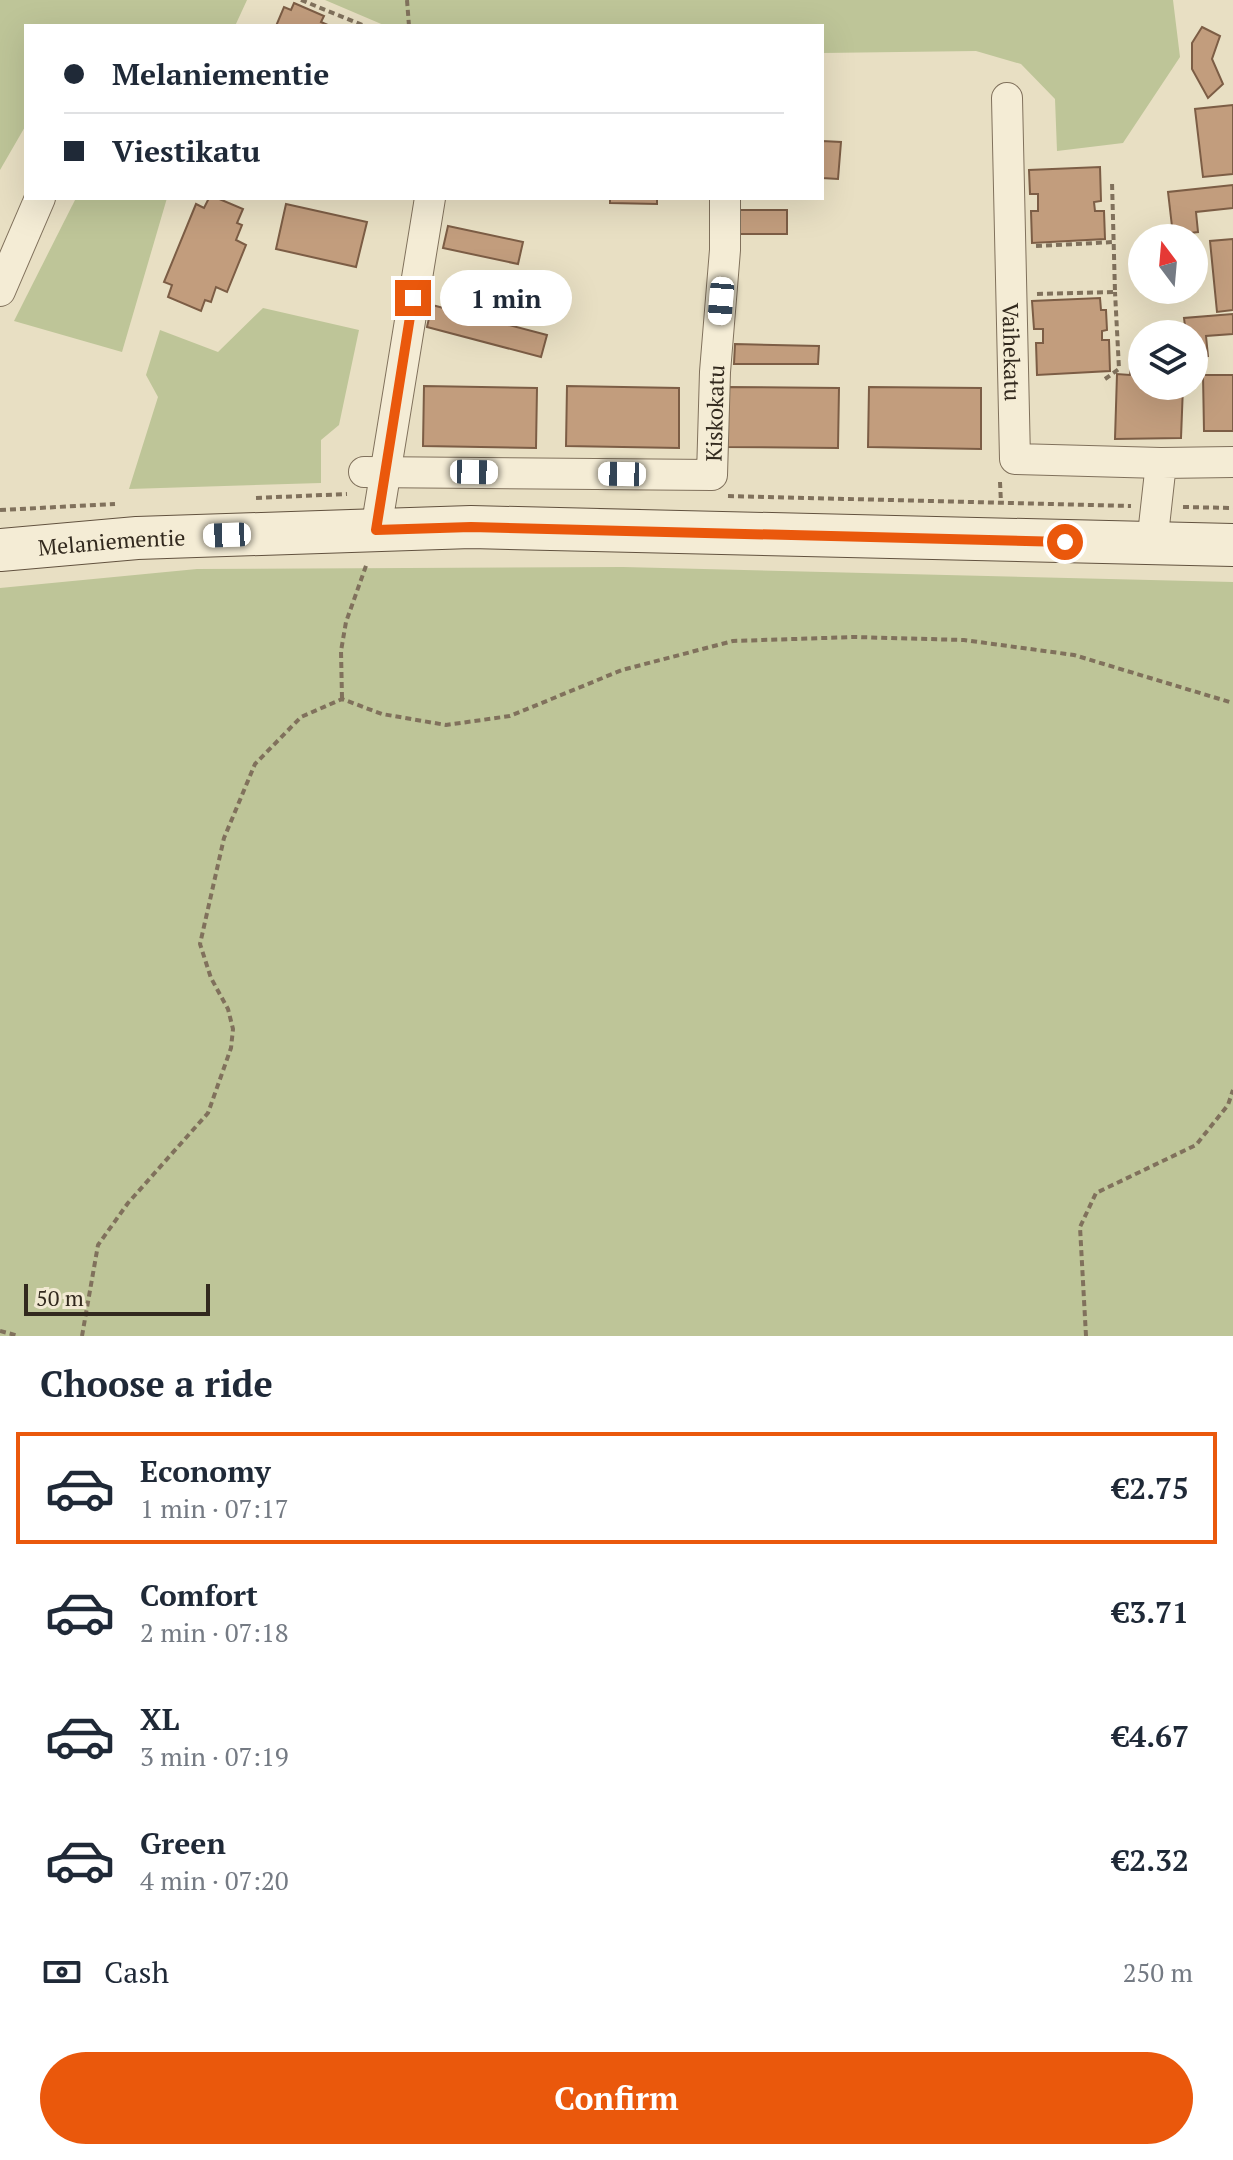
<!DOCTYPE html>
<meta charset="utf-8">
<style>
:root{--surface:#fff;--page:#f2f2f3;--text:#1f2937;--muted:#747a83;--line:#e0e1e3;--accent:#ea580c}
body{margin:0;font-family:"PT Serif",serif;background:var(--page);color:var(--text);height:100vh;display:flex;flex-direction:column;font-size:30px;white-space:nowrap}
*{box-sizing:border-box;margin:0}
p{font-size:26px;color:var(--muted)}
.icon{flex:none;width:44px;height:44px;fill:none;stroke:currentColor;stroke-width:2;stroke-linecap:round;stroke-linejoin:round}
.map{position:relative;height:1336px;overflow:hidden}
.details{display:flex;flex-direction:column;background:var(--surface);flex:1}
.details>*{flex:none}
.hud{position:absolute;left:24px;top:24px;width:800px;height:176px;border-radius:0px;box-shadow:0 8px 32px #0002;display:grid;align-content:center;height:176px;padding:0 40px;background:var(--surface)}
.needle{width:52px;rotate:344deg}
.fabs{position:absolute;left:1128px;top:224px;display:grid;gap:16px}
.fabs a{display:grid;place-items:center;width:80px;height:80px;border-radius:50%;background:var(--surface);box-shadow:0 8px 32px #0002;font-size:40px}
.scale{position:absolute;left:24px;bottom:20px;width:186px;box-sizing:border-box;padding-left:8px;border:4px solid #32291e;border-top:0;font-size:22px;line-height:28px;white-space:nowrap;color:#32291e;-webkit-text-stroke:6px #f1e9d2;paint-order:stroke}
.end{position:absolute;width:36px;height:36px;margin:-18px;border:10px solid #ea580c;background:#fff;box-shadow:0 0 0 4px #fff}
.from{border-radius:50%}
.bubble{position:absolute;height:56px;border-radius:28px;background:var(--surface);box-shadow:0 8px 32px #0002;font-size:26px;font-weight:700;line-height:56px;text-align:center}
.car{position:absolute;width:24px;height:48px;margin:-24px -12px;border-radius:10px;box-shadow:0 0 6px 2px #0007;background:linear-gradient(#fff 24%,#345 0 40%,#fff 0 76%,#345 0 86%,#fff 0)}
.hud b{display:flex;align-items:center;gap:28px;height:76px;font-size:30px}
.hud b+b{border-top:2px solid var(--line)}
.hud i{width:20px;height:20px;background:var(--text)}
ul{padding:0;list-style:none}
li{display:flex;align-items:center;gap:24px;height:112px;margin:0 16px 12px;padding:0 24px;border:4px solid transparent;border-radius:0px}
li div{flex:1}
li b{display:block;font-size:30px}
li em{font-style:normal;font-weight:700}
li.on{border-color:var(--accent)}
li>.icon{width:72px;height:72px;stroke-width:1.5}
h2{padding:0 40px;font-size:36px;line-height:96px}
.pay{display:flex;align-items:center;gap:20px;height:88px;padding:0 40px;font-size:30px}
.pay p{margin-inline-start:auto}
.primary-button{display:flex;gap:16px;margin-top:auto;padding:16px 40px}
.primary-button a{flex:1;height:92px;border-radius:48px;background:var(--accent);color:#fff;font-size:32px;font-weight:700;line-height:92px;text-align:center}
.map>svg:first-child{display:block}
.green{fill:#bec598}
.building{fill:#c29d7d;stroke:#7c5d45;stroke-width:2}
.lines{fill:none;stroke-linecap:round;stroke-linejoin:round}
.street-casing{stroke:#80715c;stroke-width:32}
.secondary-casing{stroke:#62523f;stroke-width:44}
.path{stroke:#80715c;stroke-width:4;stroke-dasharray:6 4;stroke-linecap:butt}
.street{stroke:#f4ecd5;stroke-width:30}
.secondary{stroke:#f4ecd5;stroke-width:42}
.route{stroke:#ea580c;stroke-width:10}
.labels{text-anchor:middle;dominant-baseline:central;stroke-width:6;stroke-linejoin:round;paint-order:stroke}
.street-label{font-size:22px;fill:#32291e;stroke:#f1e9d2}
</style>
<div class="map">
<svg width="1233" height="1336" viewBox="0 0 1233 1336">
<rect width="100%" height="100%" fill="#e8dfc3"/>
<g class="green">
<polygon points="0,0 247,0 235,26 26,26 26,125 0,170"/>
<polygon points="325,0 1173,0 1180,57 1123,143 1057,151 1055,99 1021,64 976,51 822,53 822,26 386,26"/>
<polygon points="76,198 167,198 122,352 14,321"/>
<polygon points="263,308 359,330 339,425 321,440 321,483 129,489 158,397 146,375 160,330 218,352"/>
<polygon points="623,567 1233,582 1233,1336 0,1336 0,588 197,569"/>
</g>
<g class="building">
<polygon points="294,3 324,16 321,22 330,26 276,26 284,7 291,10"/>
<polygon points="1202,27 1220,36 1212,59 1223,84 1208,98 1192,69 1192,43"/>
<polygon points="1233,105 1233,174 1203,177 1195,109"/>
<polygon points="822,141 841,142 838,179 822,178"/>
<polygon points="1100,167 1101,201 1094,202 1095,211 1104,211 1105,239 1032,243 1031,211 1038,211 1038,194 1030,194 1029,170"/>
<polygon points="1233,185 1233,208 1196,212 1198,232 1173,235 1168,192"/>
<polygon points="209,198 217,198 243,209 237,223 242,225 236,240 246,245 227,292 216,287 211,302 205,300 201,311 168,297 172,285 164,282 196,204 204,208"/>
<polygon points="610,198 657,198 657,204 610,203"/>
<polygon points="286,204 367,222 356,267 276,249"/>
<rect x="738" y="210" width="49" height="24"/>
<polygon points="448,226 523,242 518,264 443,248"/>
<polygon points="1233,239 1233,310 1217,312 1210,241"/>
<polygon points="1100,298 1101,310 1106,310 1107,330 1102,331 1102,340 1109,340 1110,371 1037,375 1036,343 1043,343 1043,329 1034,329 1032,301"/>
<polygon points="432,305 547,335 541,357 427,327"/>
<polygon points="1233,314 1233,334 1206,336 1208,356 1194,357 1194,334 1186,334 1184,318"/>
<polygon points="735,344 819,346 818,364 734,364"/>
<polygon points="1131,368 1142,368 1142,386 1183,386 1181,438 1115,439 1117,374 1130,375"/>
<polygon points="1203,375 1233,375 1233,431 1204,431"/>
<polygon points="424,386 537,388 536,448 423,446"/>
<polygon points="567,386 679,388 679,448 566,446"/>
<polygon points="726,387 839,388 838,448 725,447"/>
<polygon points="869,387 981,388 981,449 868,447"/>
</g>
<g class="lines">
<g class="street-casing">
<g id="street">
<path id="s1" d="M1007 98 1015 459 1161 463"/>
<polyline points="0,291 40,198"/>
<path id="s2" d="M364 472 712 475 715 372 725 250V198"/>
<polyline points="376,530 430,198"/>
<polyline points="1152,544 1161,463 1233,462"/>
</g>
</g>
<g class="secondary-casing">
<g id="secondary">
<path id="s3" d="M0 550 137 538 471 527 1233 545"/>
</g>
</g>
<g class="path">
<polyline points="301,0 365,26"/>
<polyline points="407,0 409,26"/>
<polyline points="1036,246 1114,242"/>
<polyline points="1037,294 1115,292 1112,182"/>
<polyline points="1105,379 1119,369 1115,292"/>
<polyline points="1000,482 1001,503"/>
<polyline points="728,496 1131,506"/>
<polyline points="256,498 347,494"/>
<polyline points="1183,507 1233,508"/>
<polyline points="0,510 115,504"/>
<polyline points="342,698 341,651 346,622 367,563"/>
<polyline points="0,1331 19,1336"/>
<polyline points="82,1336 98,1245 128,1203 208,1113 231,1048 233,1029 228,1009 211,978 200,944 224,838 255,764 301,717 342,699 382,714 446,725 510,716 622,670 733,641 854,637 964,640 1074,655 1233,703"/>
<polyline points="1086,1336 1080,1227 1096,1193 1196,1145 1228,1105 1233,1090"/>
</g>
<use href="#street" class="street"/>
<use href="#secondary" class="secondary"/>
</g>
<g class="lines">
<polyline class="route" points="413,298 376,530 471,527 1065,542"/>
</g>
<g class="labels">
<g class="street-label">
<text stroke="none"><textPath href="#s1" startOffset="254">Vaihekatu</textPath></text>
<text stroke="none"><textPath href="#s2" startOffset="410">Kiskokatu</textPath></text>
<text stroke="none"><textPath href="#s3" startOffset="112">Melaniementie</textPath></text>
</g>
</g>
</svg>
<div class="fabs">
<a><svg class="needle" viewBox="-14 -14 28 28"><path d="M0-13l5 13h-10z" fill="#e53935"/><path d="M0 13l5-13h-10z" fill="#747a83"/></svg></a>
<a><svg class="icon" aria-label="layers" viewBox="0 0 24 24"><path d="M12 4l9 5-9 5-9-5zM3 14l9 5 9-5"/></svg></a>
</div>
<div class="scale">50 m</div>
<i class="end from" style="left:1065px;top:542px"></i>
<i class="end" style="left:413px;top:298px"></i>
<div class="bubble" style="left:440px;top:270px;width:132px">1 min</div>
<i class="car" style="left:721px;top:301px;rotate:185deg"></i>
<i class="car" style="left:474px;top:472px;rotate:91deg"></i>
<i class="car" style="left:622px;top:474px;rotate:271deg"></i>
<i class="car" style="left:227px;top:535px;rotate:268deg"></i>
<div class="hud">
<b><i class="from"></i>Melaniementie</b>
<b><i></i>Viestikatu</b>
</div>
</div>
<section class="details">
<h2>Choose a ride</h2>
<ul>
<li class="on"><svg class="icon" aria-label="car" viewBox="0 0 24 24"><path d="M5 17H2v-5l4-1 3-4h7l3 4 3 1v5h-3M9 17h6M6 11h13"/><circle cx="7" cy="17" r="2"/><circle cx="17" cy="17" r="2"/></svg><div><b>Economy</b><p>1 min · 07:17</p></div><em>€2.75</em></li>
<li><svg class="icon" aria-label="car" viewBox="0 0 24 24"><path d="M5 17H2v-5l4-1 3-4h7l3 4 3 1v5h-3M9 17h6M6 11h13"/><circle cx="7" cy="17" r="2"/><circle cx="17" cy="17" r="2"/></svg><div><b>Comfort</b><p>2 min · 07:18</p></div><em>€3.71</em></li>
<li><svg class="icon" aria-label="car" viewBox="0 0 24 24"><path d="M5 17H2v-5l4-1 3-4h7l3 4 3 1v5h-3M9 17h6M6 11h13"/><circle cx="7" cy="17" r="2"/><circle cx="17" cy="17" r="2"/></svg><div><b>XL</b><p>3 min · 07:19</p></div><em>€4.67</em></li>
<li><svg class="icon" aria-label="car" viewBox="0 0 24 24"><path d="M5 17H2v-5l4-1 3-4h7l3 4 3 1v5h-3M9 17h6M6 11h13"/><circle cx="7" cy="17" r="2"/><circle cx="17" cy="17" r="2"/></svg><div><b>Green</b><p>4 min · 07:20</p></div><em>€2.32</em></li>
</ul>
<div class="pay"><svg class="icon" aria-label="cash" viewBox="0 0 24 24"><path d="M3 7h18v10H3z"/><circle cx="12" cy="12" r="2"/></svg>Cash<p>250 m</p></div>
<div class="primary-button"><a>Confirm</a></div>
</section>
